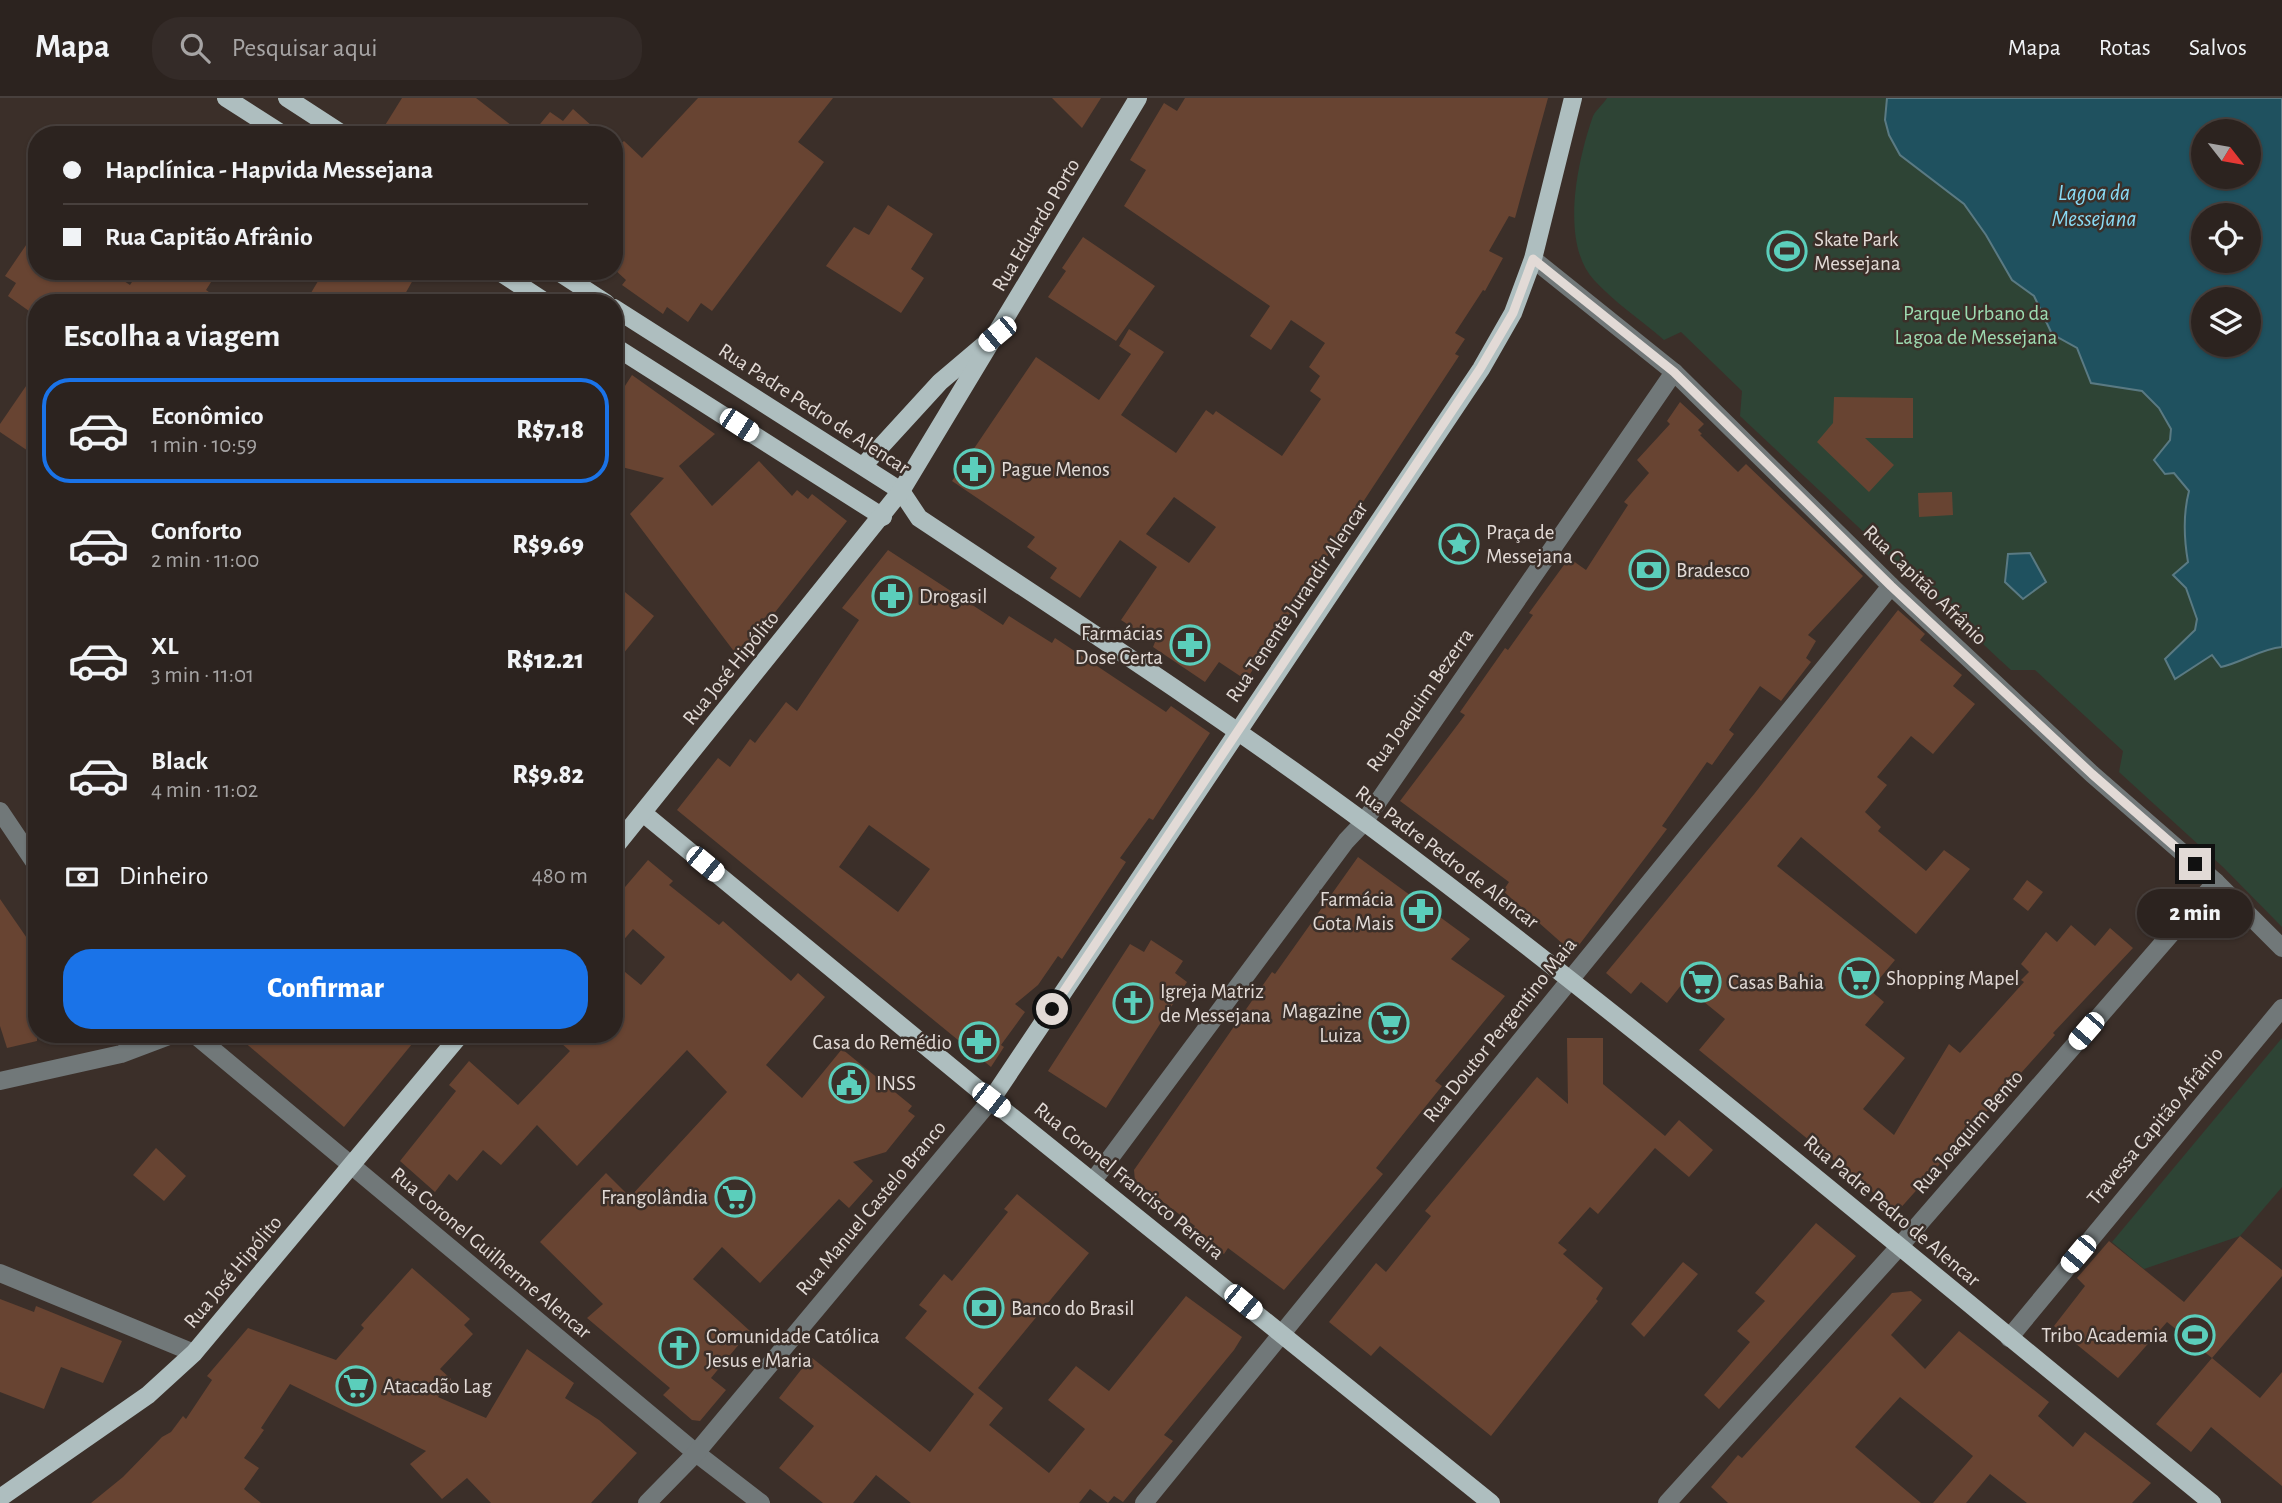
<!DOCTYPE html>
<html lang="pt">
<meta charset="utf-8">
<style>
:root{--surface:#2c231f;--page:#342b28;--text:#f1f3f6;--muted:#a6a4a4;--line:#48403d;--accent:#1a73e8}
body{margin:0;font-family:"Alegreya Sans",sans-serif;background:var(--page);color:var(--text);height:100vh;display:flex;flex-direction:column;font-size:26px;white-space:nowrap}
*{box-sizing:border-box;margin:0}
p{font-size:23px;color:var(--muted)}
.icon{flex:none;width:38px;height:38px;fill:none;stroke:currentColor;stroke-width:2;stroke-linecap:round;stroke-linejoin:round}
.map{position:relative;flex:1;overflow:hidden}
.side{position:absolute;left:28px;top:196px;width:595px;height:749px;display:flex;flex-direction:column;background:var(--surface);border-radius:28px;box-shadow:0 2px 5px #0004,0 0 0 2px var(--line)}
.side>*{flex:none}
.hud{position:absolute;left:28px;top:28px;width:595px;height:154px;border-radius:28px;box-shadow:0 2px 5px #0004,0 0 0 2px var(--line);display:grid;align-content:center;height:154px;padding:0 35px;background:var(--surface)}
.needle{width:46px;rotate:121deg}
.buttons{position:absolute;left:2191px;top:21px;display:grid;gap:14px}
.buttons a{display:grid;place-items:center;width:70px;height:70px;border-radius:50%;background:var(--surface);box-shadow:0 2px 5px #0004,0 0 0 2px var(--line);font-size:35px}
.end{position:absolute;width:32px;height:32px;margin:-16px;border:9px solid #e2dad6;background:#111;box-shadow:0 0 0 4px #111}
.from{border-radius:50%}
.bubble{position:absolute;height:49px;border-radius:24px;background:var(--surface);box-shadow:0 2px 5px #0004,0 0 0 2px var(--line);font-size:23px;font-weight:800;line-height:49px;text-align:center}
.car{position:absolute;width:21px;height:42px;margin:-21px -10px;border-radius:9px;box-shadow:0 0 5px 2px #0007;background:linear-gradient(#fff 24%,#345 0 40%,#fff 0 76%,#345 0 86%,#fff 0)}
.hud b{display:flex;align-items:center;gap:24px;height:66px;font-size:26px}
.hud b+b{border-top:2px solid var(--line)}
.hud i{width:18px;height:18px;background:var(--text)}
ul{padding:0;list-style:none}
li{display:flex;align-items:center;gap:21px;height:105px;margin:0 14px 10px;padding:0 21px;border:4px solid transparent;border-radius:28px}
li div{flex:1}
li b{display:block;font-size:26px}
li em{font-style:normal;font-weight:800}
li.on{border-color:var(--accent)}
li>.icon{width:63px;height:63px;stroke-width:1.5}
h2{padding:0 35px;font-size:32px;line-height:84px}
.pay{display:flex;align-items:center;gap:18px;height:77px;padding:0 35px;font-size:26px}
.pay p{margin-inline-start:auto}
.button{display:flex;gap:14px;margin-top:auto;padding:14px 35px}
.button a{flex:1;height:80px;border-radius:28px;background:var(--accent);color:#fff;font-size:28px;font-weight:800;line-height:80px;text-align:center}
header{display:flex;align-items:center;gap:42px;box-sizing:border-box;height:98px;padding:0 35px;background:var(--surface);border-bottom:2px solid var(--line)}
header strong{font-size:33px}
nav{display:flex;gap:38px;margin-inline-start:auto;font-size:24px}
.search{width:490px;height:63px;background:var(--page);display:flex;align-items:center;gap:18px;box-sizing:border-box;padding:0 24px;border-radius:28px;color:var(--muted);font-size:26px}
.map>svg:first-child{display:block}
.green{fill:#2e4435;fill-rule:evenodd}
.water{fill:#1f515f;stroke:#5a7a83;stroke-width:2;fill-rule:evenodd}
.building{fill:#684432;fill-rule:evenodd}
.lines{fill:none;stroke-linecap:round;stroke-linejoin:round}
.minor{stroke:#717879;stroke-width:18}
.major{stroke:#aebebf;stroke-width:18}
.route{stroke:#e2dad6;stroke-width:9}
.labels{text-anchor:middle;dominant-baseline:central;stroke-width:5;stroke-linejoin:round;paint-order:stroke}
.street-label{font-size:21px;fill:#e2dad6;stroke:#3b2f29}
.poi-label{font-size:21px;fill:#e2dad6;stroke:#3b2f29;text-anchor:start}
.park-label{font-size:21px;fill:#9ddbb1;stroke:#3b2f29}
.water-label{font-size:23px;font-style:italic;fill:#89dbf5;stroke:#3b2f29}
</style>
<header>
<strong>Mapa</strong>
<div class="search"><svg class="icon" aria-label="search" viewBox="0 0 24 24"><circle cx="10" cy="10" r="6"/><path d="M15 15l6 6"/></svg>Pesquisar aqui</div>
<nav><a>Mapa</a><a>Rotas</a><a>Salvos</a></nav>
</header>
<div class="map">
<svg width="2282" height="1405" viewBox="0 0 2282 1405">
<rect width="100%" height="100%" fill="#3b2f29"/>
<g class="green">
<path d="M1607 0H2282V829L2224 770 2119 674 2123 653 2035 572H2011L2000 562 1740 318 1742 293 1681 234 1664 242C1641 222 1614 204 1594 182 1560 145 1577 65 1592 21 1594 13 1603 7 1607 0ZM2203 33H2249V79H2203ZM2203 117H2249V163H2203ZM2203 201H2249V247H2203Z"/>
<polygon points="2282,940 2282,1089 2240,1138 2144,1171 2112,1144"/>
</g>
<g class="water">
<path d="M1887 0H2282V549C2260 551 2243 564 2221 569L2212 557 2175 581 2165 561 2195 532 2197 521 2186 490 2173 477 2188 464C2184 441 2183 416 2189 393L2174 375 2165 376 2154 362 2170 342 2171 331 2159 310 2142 293 2091 285 2077 250 2052 236 2034 198 2012 182 1986 137 1964 106 1900 57 1889 37 1885 22ZM2203 33H2249V79H2203ZM2203 117H2249V163H2203ZM2203 201H2249V247H2203Z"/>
<polygon points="2030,455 2046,484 2023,501 2005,484 2008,456"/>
</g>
<g class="building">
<polygon points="402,0 476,0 524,37 379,37"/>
<polygon points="698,0 833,0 798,44 824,64 712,213 701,205 688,224 667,209 663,216 622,187 626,182 614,171 614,51 624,43 642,60"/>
<polygon points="1052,0 1101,0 1082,30"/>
<path d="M1185 0H1548L1515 120 1509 118 1489 153 1503 160 1485 193 1483 192 1455 235 1465 241 1455 256 1459 258 1246 582 1219 564 1205 584 1153 549 1155 544 1121 522 1157 469 1120 442 1080 500 1050 480 1057 470 1027 449 1035 439 952 383 1036 259 1099 302 1131 256 1119 248 1129 231 1164 254 1121 317 1176 355 1206 312 1213 317 1216 313 1282 358 1321 301 1310 293 1320 278 1309 269 1325 245 1291 222 1271 252 1250 238 1270 208 1124 108 1146 72 1130 62 1164 5 1177 13ZM1174 399 1216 429 1189 465 1146 436Z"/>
<polygon points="573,11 602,37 531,37 550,14 563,23"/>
<polygon points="888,107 933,136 911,171 924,180 901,215 826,168 854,129 869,137"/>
<polygon points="37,131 37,173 109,173 130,187 139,173 218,173 206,192 225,205 35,205 29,213 8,198 16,185 5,178"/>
<polygon points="1083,139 1155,188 1116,243 1048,199 1066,173 1062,170"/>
<polygon points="324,173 418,173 400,205 305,205"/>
<polygon points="37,272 37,359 0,334 0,326"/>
<polygon points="632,277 715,336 679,368 712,408 759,363 792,398 797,392 808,401 812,396 847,423 739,560 630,416 664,380 614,367 614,305"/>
<polygon points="1834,299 1913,300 1913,340 1865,340 1894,367 1869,394 1817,344 1833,325"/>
<polygon points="1680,304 1704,326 1698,332 1702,336 1700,337 1738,374 1746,366 1863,478 1808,537 1816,543 1806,560 1811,564 1781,603 1760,588 1729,632 1734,636 1712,667 1707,664 1662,728 1667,731 1573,855 1503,793 1509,784 1400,703 1465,617 1460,614 1505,550 1508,552 1533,517 1529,515 1569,460 1586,472 1628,407 1624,404 1649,375 1637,362 1670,326 1667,323"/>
<polygon points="1952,394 1953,417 1919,419 1918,395"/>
<path d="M888 452 1003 527 1009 518 1052 545 1055 540 1166 614 1171 608 1210 635 1153 722 1149 720 1120 760 1126 764 1062 861 1058 858 1038 887 1015 906 1025 914 1001 947 1004 949 991 969 677 712 718 660 730 669 750 641 755 645 786 604 797 613 859 522 842 510ZM869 727 930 771 898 814 839 769Z"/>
<polygon points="614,485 654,518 614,567"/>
<polygon points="1898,512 1925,536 1920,542 1962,577 1953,588 1975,606 1933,656 1911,638 1877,679 1887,687 1865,714 1881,729 1878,733 1926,773 1944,752 1970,771 1916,836 1801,739 1777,768 1895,862 1870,892 1884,904 1865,927 1905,960 1863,1011 1894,1037 1949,946 1960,955 2024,884 2021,882 2029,874 2021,866 2046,834 2057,844 2071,827 2095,848 2110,830 2133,850 2053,935 2055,937 1897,1114 1699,952 1725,921 1682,886 1667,905 1641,884 1631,896 1606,875 1755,695"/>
<polygon points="1358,759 1470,841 1451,861 1505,898 1435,983 1442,988 1376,1070 1383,1076 1284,1192 1228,1150 1224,1156 1193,1131 1195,1128 1135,1083 1134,1072 1272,874 1275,876"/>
<polygon points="648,762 673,783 669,787 719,827 723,823 791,883 798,875 825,899 766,967 802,1000 842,951 912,1008 908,1013 915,1018 886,1054 853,1064 873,1083 849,1110 839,1101 760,1185 722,1149 693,1181 750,1233 711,1280 726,1292 700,1323 692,1322 663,1297 670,1290 587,1220 603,1206 540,1144 606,1075 630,1099 727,994 687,952 577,1068 537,1027 501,1067 483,1052 457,1083 449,1076 435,1094 400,1063 456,993 449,987 469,963 518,1007 570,953 551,936 614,936 614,865 641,887 665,859 633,831 614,853 614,802"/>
<polygon points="2027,782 2043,794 2028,813 2013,801"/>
<polygon points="0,801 31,846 37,871 37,943 7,950 0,928"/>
<polygon points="1151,842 1183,863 1175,875 1187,884 1106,1010 1048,973 1130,846 1144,854"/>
<polygon points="235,936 404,936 412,946 344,1029"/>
<polygon points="1567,940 1603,940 1603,986 1665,1038 1679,1022 1713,1052 1689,1079 1655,1050 1598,1116 1590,1109 1558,1145 1567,1152 1563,1156 1603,1190 1596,1201 1598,1203 1491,1338 1380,1248 1371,1258 1329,1224 1376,1165 1386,1174 1431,1118 1425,1113 1537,979 1568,1006"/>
<polygon points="156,1050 186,1078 164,1103 133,1077"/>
<polygon points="1017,1096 1089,1155 978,1290 1003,1310 989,1327 1049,1375 1085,1331 1048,1302 1076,1268 1109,1293 1186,1198 1242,1239 1234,1252 1164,1337 1173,1343 1123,1404 1114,1398 1108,1405 1090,1391 1079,1405 911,1405 876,1377 853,1405 823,1405 779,1370 814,1328 779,1300 811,1259 930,1354 974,1296 905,1240 927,1213 919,1207 944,1176 952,1183 1008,1114 1004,1111"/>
<polygon points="1816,1125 1856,1158 1719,1311 1704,1297 1750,1244 1737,1233 1765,1203 1755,1195"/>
<polygon points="2240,1138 2282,1172 2282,1178 2212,1260 2167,1224 2118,1280 2054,1228 2085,1188 2077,1180 2109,1143 2184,1204"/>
<polygon points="1683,1164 1698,1176 1644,1239 1631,1226"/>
<polygon points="412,1170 470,1221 464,1227 473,1236 440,1271 451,1281 438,1299 486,1320 527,1251 574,1285 565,1300 599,1322 637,1355 591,1405 491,1405 467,1380 442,1401 410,1366 426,1353 290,1286 261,1330 264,1332 244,1360 259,1370 244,1391 261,1405 91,1405 123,1379 162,1339 171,1334 183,1318 186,1321 212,1282 207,1278 248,1230 336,1262 364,1230 361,1227"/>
<polygon points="1911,1193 1922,1202 1891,1237 1925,1271 1959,1233 2049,1304 2038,1318 2073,1349 2085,1334 2151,1385 2132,1405 2027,1405 1990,1376 1966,1405 1933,1405 1973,1358 1900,1299 1855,1349 1921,1405 1728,1405 1711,1389 1738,1357 1742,1360 1892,1195"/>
<polygon points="0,1201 34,1214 36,1208 122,1243 103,1285 61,1269 44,1311 0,1294"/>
<polygon points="2212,1260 2260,1300 2282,1274 2282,1388 2211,1329 2191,1354 2156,1326"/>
</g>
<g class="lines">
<g class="minor">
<polyline points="1533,161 1674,274 1891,488 2092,676 2216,784 2282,850"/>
<polyline points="0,713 37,768"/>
<polyline points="194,936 696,1355 761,1405"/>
<polyline points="0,983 121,956 174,936"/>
<polyline points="1093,1083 1346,743 1364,724 1674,274"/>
<polyline points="0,1175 194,1255"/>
<polyline points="2009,1240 2282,910"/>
<polyline points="647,1405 696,1355 991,1002"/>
<polyline points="1144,1405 1891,488"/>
<polyline points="1667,1405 1899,1149 2216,784"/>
</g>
<g class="major">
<polyline points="226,0 284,37"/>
<polyline points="287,0 344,37"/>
<polyline points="498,173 547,205"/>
<polyline points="557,173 606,205"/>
<path d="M614 210 901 393 919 420C1071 521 1224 620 1371 729 1659 944 1933 1178 2212 1405"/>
<polyline points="614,248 883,419"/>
<polyline points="863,368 940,284 986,245"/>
<polyline points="643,715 991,1002 1491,1405"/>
<polyline points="614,750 901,393 1138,0"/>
<polyline points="991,1002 1481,271 1513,215 1533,161 1573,0"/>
<polyline points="0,1400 148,1297 194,1255 461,936"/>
</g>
</g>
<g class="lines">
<polyline class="route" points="1052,911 1480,271 1513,215 1533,161 1674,274 1891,488 2092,676 2195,766"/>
</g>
<defs>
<g id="stadium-ring" transform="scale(2.0125)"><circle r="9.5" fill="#3b2f29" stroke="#5bcebb" stroke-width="1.5"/><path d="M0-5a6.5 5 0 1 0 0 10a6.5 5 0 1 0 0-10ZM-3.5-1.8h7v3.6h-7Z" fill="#5bcebb"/></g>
<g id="pharmacy-ring" transform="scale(2.0125)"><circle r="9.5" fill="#3b2f29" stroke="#5bcebb" stroke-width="1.5"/><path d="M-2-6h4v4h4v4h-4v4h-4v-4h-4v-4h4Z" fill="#5bcebb"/></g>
<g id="sight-ring" transform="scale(2.0125)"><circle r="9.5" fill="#3b2f29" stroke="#5bcebb" stroke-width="1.5"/><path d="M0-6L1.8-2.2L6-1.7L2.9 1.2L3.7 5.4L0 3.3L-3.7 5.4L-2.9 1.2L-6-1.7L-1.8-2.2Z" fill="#5bcebb"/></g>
<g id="bank-ring" transform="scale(2.0125)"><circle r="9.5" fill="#3b2f29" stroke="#5bcebb" stroke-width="1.5"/><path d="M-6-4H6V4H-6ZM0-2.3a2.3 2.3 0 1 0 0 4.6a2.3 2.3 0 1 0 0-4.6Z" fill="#5bcebb"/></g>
<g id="supermarket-ring" transform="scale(2.0125)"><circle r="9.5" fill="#3b2f29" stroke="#5bcebb" stroke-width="1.5"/><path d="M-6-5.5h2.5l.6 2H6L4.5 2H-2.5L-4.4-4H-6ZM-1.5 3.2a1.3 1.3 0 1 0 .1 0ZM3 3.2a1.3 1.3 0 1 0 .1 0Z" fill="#5bcebb"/></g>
<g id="church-ring" transform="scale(2.0125)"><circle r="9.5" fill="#3b2f29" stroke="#5bcebb" stroke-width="1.5"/><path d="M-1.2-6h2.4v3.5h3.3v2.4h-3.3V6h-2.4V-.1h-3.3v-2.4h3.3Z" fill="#5bcebb"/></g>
<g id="civic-ring" transform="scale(2.0125)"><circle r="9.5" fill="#3b2f29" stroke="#5bcebb" stroke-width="1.5"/><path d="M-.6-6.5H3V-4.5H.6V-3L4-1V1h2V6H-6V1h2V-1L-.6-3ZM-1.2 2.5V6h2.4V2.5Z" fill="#5bcebb"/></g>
</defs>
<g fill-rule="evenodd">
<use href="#stadium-ring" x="1787" y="153"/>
<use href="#pharmacy-ring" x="974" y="371"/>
<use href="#sight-ring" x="1459" y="446"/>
<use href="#bank-ring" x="1649" y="472"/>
<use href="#pharmacy-ring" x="892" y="498"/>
<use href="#pharmacy-ring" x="1190" y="547"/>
<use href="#pharmacy-ring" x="1421" y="813"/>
<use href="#supermarket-ring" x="1859" y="880"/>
<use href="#supermarket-ring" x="1701" y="884"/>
<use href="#church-ring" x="1133" y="905"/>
<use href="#supermarket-ring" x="1389" y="925"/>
<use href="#pharmacy-ring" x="979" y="944"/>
<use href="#civic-ring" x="849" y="985"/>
<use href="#supermarket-ring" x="735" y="1099"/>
<use href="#bank-ring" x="984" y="1210"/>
<use href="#stadium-ring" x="2195" y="1237"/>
<use href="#church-ring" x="679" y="1250"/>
<use href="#supermarket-ring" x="356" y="1288"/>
</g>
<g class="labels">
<g class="street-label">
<text transform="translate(1036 127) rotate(-59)">Rua Eduardo Porto</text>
<text transform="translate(814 311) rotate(33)">Rua Padre Pedro de Alencar</text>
<text transform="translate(1925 487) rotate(44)">Rua Capitão Afrânio</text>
<text transform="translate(1297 504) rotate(-56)">Rua Tenente Jurandir Alencar</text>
<text transform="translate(731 570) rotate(-51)">Rua José Hipólito</text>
<text transform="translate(1420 602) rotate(-55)">Rua Joaquim Bezerra</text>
<text transform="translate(1447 759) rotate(37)">Rua Padre Pedro de Alencar</text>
<text transform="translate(1500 932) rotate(-51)">Rua Doutor Pergentino Maia</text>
<text transform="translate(2155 1028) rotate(-50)">Travessa Capitão Afrânio</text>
<text transform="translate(1968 1034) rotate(-49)">Rua Joaquim Bento</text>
<text transform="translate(1129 1083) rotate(39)">Rua Coronel Francisco Pereira</text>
<text transform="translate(871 1110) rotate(-50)">Rua Manuel Castelo Branco</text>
<text transform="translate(1892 1113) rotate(40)">Rua Padre Pedro de Alencar</text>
<text transform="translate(491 1155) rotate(40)">Rua Coronel Guilherme Alencar</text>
<text transform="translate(233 1174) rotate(-50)">Rua José Hipólito</text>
</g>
<g class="poi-label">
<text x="1814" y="141">Skate Park<tspan x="1814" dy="24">Messejana</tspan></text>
<text x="1001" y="371">Pague Menos</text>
<text x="1486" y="434">Praça de<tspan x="1486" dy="24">Messejana</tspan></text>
<text x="1676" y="472">Bradesco</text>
<text x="919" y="498">Drogasil</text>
<text x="1163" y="535" text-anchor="end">Farmácias<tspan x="1163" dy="24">Dose Certa</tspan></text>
<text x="1394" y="801" text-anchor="end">Farmácia<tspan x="1394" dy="24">Gota Mais</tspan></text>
<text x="1886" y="880">Shopping Mapel</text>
<text x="1728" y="884">Casas Bahia</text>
<text x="1160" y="893">Igreja Matriz<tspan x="1160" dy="24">de Messejana</tspan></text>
<text x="1362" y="913" text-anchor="end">Magazine<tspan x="1362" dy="24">Luiza</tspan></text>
<text x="952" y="944" text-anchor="end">Casa do Remédio</text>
<text x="876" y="985">INSS</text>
<text x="708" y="1099" text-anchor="end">Frangolândia</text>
<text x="1011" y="1210">Banco do Brasil</text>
<text x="2168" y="1237" text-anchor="end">Tribo Academia</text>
<text x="706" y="1238">Comunidade Católica<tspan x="706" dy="24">Jesus e Maria</tspan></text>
<text x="383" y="1288">Atacadão Lag</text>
</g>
<g class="park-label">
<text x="1976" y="215">Parque Urbano da<tspan x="1976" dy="24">Lagoa de Messejana</tspan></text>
</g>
<g class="water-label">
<text x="2094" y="95">Lagoa da<tspan x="2094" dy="26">Messejana</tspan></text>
</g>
</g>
</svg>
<div class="buttons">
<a><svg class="needle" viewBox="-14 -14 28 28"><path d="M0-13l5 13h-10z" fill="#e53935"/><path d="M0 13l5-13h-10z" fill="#a6a4a4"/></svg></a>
<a><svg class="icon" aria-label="locate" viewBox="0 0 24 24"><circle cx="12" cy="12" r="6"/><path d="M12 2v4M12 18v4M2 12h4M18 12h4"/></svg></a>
<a><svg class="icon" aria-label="layers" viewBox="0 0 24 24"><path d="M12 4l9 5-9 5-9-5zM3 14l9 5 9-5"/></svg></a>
</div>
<i class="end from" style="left:1052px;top:911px"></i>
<i class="end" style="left:2195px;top:766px"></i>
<div class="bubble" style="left:2137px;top:791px;width:116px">2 min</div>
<i class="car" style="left:997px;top:236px;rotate:230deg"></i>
<i class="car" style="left:739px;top:327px;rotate:123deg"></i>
<i class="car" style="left:705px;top:766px;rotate:129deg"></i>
<i class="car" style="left:2086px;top:933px;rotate:221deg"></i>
<i class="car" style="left:991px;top:1002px;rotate:128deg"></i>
<i class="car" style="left:2078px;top:1156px;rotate:220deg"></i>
<i class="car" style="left:1243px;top:1204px;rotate:129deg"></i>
<div class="hud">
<b><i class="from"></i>Hapclínica - Hapvida Messejana</b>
<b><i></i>Rua Capitão Afrânio</b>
</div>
<section class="side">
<h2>Escolha a viagem</h2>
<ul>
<li class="on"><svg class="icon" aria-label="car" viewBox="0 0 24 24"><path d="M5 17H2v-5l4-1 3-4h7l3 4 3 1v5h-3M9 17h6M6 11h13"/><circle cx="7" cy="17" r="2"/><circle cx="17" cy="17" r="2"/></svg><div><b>Econômico</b><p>1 min · 10:59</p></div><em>R$7.18</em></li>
<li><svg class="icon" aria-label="car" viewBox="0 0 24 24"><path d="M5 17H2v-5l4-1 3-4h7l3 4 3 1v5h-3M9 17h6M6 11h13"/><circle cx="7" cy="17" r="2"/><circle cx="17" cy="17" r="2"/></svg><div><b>Conforto</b><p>2 min · 11:00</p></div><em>R$9.69</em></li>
<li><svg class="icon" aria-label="car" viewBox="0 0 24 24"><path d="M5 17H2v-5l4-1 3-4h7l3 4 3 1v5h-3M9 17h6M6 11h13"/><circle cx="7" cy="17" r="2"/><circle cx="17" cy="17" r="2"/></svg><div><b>XL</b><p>3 min · 11:01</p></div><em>R$12.21</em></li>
<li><svg class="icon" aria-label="car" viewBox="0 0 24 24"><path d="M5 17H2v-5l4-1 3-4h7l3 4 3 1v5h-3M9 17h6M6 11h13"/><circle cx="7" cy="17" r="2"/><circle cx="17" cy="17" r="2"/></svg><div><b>Black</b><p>4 min · 11:02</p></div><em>R$9.82</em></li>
</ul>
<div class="pay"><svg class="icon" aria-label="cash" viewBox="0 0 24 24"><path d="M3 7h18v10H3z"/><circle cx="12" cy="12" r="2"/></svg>Dinheiro<p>480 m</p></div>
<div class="button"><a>Confirmar</a></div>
</section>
</div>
